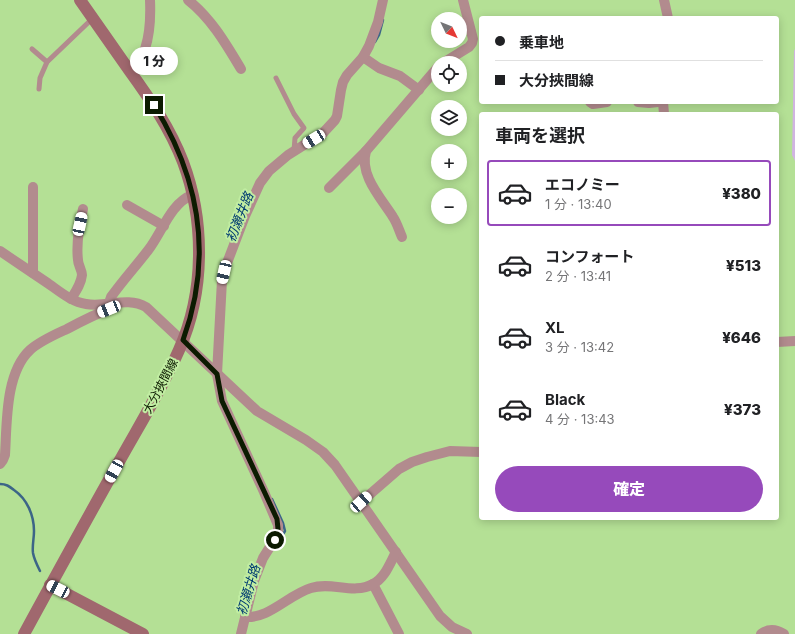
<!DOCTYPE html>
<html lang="ja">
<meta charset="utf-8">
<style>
:root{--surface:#fff;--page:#f2f2f2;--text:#202124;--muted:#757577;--line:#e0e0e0;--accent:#964abb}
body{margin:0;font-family:Inter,"Noto Sans JP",sans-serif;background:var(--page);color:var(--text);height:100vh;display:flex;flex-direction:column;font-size:15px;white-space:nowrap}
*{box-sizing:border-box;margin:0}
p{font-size:13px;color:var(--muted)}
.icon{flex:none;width:22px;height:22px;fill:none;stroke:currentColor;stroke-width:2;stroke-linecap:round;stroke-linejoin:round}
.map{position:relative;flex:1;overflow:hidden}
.side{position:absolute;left:479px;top:112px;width:300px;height:408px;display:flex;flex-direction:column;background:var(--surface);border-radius:4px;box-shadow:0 2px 10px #0003}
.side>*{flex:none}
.banner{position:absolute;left:479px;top:16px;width:300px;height:88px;border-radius:4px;box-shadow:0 2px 10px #0003;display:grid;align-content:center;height:88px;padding:0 16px;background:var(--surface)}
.needle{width:26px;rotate:133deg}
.controls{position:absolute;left:431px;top:12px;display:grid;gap:8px}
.controls a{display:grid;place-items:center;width:36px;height:36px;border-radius:50%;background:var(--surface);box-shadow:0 2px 10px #0003;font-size:20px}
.end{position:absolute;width:18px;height:18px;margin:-9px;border:5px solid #0c1b01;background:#fff;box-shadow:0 0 0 2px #fff}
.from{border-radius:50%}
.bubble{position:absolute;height:28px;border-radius:14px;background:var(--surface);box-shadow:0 2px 10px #0003;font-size:13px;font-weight:800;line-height:28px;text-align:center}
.car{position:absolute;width:12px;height:24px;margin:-12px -6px;border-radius:5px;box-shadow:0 0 3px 1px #0007;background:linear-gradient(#fff 24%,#345 0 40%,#fff 0 76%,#345 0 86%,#fff 0)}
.banner b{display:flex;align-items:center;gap:14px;height:38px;font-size:15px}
.banner b+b{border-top:1px solid var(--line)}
.banner i{width:10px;height:10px;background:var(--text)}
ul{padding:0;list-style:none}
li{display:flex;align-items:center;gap:12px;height:66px;margin:0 8px 6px;padding:0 8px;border:2px solid transparent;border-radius:4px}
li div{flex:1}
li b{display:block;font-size:15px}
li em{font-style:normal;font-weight:800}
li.on{border-color:var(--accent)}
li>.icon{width:36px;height:36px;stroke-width:1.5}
h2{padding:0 16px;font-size:18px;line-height:48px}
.primary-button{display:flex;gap:8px;margin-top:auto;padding:8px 16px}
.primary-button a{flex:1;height:46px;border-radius:24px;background:var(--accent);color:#fff;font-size:16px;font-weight:800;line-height:46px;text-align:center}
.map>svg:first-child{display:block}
.green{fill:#d0b4e1}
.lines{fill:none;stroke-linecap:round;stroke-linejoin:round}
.stream{stroke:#3c6587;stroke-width:2.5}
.lane{stroke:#b28b8e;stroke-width:5}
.street{stroke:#b28b8e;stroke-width:10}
.secondary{stroke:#a0686e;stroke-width:12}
.route{stroke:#0c1b01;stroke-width:5}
.labels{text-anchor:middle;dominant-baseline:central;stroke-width:4;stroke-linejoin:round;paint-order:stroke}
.street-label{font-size:12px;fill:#0c1b01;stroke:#c1eda2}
.water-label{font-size:13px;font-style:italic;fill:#003b71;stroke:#c1eda2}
</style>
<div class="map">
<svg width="795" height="634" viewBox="0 0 795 634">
<rect width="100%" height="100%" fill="#b4e095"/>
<polygon class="green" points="795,49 795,161 792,155 794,51"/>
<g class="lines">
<g class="stream">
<polyline points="375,42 379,35 383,20"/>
<path d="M0 484C6 484 9 486 14 490 27 499 34 515 34 531 34 539 32 546 33 553 34 559 37 565 40 571"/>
<polyline points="272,499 283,523 285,531 276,546"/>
</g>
<g class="lane">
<polyline points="32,49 47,62"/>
<polyline points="276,78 294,114 304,128 295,138 294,151"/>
<polyline points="39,89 40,78 47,62 93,18"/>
</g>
<g class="street">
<path d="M188 0C211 18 226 44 241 69"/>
<polyline points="664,0 668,18"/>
<polyline points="363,57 379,68 400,76 419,90"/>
<polyline points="443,63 469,47 472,43 473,39 463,0"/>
<path d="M130 71C150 56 151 23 150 0"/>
<polyline points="590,102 593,104 607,102"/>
<polyline points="638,102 649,103 658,102"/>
<polyline points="663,102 664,114"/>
<polyline points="329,188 366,151"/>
<polyline points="127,205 164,226"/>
<path d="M402 237C399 230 397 223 393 217 381 198 359 175 366 151L438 67"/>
<path d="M0 251C15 261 31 272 46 282 58 290 71 302 86 304 106 308 127 296 146 307L257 411 306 440 323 452 335 465 440 616 452 627 467 634"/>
<polyline points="33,273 33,187"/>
<path d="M71 299C76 291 81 284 82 275 82 270 78 265 78 260 76 243 79 226 83 209"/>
<path d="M109 303 111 297C123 280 137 265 149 249 162 232 171 203 192 195"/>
<polyline points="777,342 795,341"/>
<path d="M0 464 3 460 5 455C7 424 5 373 30 350 40 341 54 335 67 329 82 321 98 313 114 307"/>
<polyline points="361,502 399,469 412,462 427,457 450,451 481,452"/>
<polyline points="373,584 399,634"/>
<path d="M245 617C269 619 288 595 311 588 332 581 353 595 373 584 385 578 390 563 396 552"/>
<polyline points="241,634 254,581 263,558 278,534 278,525 264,492 222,401 217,374 222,280 227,263 245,216 260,183 269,171 288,155 323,133 335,120 337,116 341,90 343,82 347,75 363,57 369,46 378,22 383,0"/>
<path d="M761 634C769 628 776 629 784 634"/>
</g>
<g class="secondary">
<polyline points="50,585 143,634"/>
<path d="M24 634C54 579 84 524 115 469 137 429 161 391 179 350 205 292 205 221 183 162 170 128 150 99 129 70 113 47 96 23 80 0"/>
</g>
</g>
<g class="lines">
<path class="route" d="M154 105C200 179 213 258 183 340L217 374 222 401 277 519 278 529 275 540"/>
</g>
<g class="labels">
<g class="street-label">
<text transform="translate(160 386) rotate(-62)">大分挾間線</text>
</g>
<g class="water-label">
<text transform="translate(239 217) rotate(-68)">初瀬井路</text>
<text transform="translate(248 590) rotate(-73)">初瀬井路</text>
</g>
</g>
</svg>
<div class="controls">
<a><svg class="needle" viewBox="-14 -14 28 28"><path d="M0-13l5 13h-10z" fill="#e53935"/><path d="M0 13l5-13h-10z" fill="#757577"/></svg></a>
<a><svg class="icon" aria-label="locate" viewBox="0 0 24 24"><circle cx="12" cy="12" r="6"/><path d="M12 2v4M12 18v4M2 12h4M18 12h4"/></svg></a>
<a><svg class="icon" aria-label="layers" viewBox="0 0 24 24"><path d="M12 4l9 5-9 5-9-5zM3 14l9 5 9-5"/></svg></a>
<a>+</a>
<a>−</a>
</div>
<i class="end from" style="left:275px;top:540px"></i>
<i class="end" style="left:154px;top:105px"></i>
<div class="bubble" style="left:130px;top:47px;width:48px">1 分</div>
<i class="car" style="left:314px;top:139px;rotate:239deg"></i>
<i class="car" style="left:80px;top:224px;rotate:12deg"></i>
<i class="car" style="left:224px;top:272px;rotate:193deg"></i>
<i class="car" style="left:109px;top:309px;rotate:248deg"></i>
<i class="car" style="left:114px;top:471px;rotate:209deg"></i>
<i class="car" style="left:361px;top:502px;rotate:48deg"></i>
<i class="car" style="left:58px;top:589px;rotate:297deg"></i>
<div class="banner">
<b><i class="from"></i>乗車地</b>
<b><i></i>大分挾間線</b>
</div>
<section class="side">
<h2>車両を選択</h2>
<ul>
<li class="on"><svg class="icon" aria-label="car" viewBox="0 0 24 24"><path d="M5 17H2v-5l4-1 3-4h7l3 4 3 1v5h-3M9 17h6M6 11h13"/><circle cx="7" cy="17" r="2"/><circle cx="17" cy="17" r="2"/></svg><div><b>エコノミー</b><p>1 分 · 13:40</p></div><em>¥380</em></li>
<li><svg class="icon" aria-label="car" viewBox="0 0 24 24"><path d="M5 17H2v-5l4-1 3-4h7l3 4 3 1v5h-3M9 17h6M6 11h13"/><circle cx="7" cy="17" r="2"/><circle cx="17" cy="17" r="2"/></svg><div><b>コンフォート</b><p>2 分 · 13:41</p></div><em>¥513</em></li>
<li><svg class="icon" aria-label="car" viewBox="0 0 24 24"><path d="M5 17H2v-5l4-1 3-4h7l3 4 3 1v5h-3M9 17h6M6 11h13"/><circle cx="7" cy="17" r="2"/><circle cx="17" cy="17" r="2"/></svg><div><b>XL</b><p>3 分 · 13:42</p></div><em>¥646</em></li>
<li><svg class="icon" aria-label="car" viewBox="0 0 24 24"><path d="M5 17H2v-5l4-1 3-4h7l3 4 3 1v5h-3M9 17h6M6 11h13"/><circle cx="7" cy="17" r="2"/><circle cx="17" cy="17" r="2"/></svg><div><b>Black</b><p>4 分 · 13:43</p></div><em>¥373</em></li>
</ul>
<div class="primary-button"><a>確定</a></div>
</section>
</div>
